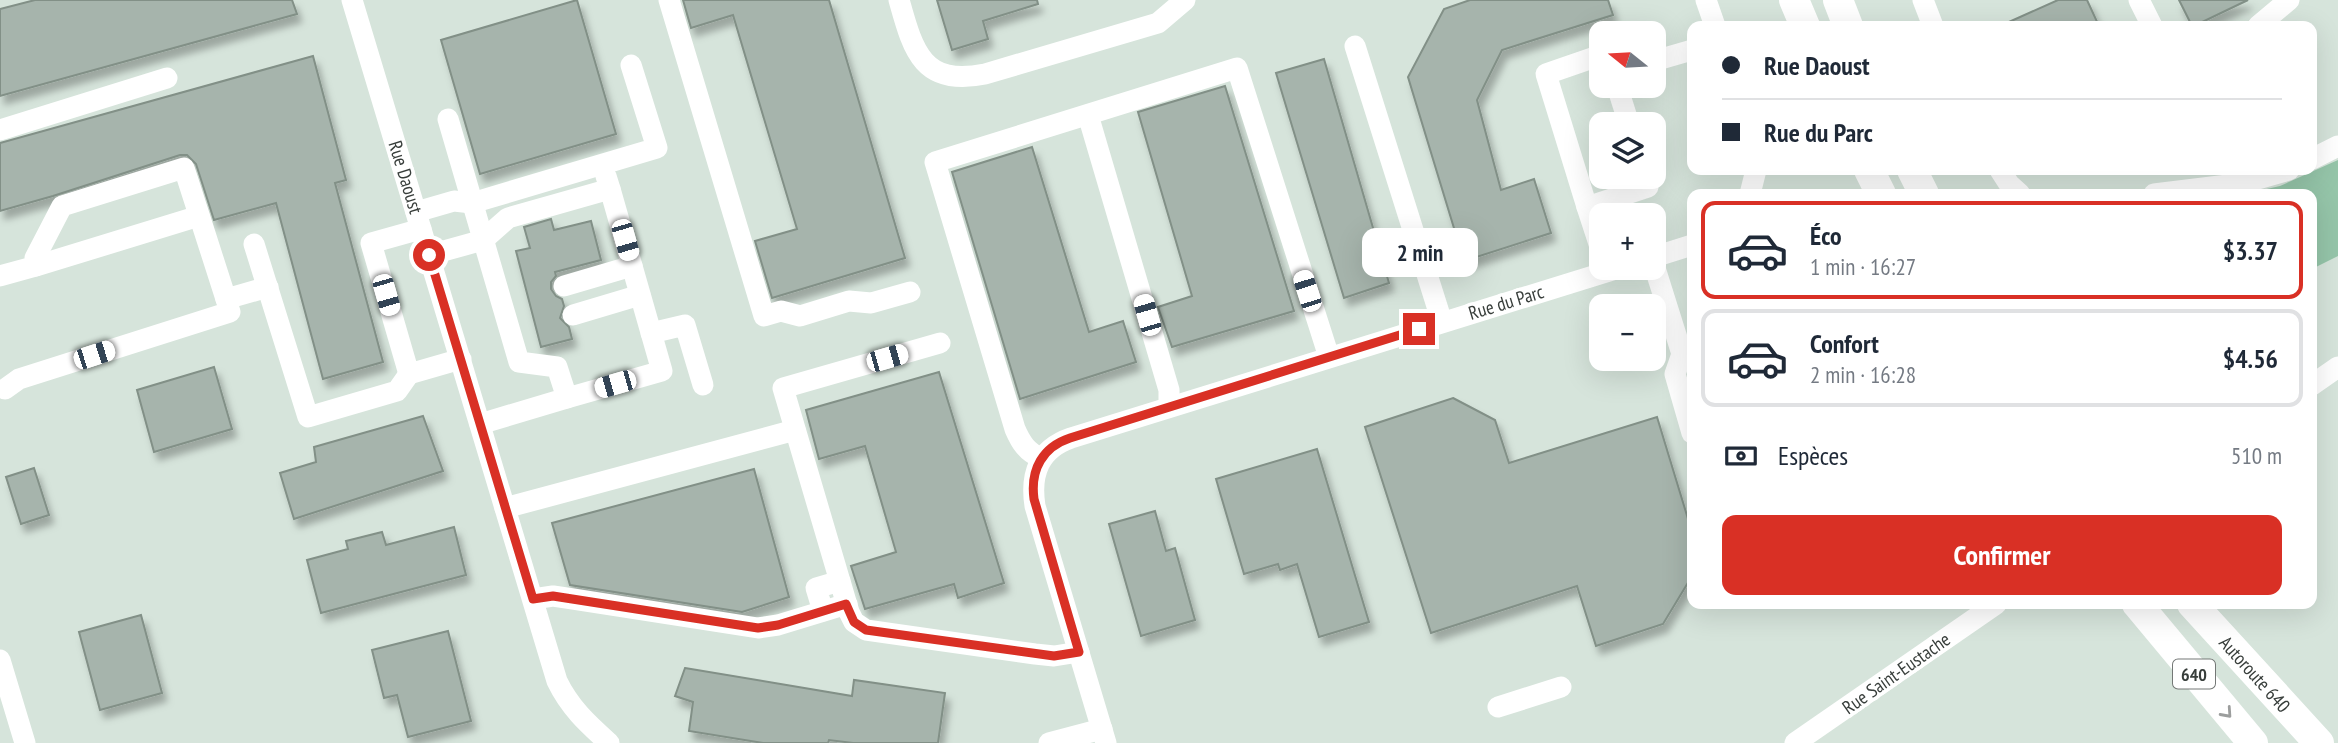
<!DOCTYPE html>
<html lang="fr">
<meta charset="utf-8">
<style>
:root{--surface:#fff;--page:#f2f2f3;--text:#1f2937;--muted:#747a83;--line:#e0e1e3;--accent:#d93025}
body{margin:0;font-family:"PT Sans Narrow",sans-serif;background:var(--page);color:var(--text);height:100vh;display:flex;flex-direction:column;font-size:26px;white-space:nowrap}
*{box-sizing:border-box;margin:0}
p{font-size:23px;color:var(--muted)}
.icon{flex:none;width:38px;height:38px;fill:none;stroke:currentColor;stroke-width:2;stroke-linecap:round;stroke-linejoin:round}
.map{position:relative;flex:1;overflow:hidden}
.drawer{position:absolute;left:1687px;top:189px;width:630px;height:420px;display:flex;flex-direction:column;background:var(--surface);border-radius:14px;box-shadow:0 7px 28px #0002}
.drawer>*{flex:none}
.guide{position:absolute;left:1687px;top:21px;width:630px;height:154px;border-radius:14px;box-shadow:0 7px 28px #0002;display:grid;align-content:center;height:154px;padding:0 35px;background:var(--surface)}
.needle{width:46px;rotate:288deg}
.fabs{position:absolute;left:1589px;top:21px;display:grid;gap:14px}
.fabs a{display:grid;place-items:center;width:77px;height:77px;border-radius:14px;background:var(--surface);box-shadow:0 7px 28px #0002;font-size:35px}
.end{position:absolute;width:32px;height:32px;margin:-16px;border:9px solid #d93025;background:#fff;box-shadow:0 0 0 4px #fff}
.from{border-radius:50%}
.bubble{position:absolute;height:49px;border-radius:14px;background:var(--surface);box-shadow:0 7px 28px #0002;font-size:23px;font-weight:600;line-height:49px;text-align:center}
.car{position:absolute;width:21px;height:42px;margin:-21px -10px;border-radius:9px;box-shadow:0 0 5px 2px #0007;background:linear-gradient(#fff 24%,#345 0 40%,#fff 0 76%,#345 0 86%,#fff 0)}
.guide b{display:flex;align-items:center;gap:24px;height:66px;font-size:26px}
.guide b+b{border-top:2px solid var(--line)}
.guide i{width:18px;height:18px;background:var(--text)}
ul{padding:12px 0 0;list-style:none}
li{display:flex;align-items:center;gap:21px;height:98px;margin:0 14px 10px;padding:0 21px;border:4px solid var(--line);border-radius:14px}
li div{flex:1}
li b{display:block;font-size:26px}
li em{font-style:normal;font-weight:600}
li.active{border-color:var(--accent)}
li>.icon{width:63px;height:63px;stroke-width:1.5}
.pay{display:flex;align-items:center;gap:18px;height:77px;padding:0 35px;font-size:26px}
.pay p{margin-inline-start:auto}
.button{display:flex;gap:14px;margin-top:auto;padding:14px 35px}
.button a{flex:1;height:80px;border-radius:14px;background:var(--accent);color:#fff;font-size:28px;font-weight:600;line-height:80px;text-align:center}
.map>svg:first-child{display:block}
.green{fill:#95c5a9}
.building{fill:#a6b4ac;stroke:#829087;stroke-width:2;filter:url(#shadow)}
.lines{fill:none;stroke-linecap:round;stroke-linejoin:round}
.minor{stroke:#fff;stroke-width:21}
.highway{stroke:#fff;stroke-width:30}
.oneway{stroke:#9c9e9d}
.route{stroke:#d93025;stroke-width:9}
.labels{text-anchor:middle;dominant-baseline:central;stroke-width:7;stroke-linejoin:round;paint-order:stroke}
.shield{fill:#fff;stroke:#747876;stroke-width:2}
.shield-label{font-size:18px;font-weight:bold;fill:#383e3b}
.street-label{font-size:19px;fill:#383e3b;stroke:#fff}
</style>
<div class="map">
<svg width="2338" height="743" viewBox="0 0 2338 743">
<defs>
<filter id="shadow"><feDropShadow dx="4.5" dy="8" stdDeviation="3.5" flood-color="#0004"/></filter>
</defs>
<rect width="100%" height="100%" fill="#d6e4db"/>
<polygon class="green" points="2338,160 2338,256 2312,269 2312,194 2245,194 2280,186"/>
<g class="building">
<polygon points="35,0 292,0 297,14 0,96 0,9"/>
<polygon points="577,0 616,134 480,174 441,40"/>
<polygon points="683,0 829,0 905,258 772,298 755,241 797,229 733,15 691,28"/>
<polygon points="937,0 1037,0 1038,4 983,21 988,39 952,50"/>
<polygon points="1470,0 1608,0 1613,15 1502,50 1477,100 1501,190 1534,179 1551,233 1464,261 1408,77 1444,9"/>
<polygon points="2058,0 2087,0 2099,26 2000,26"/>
<polygon points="2179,0 2248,0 2194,26 2192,26"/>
<polygon points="313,56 346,180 335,183 383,362 323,379 276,203 214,220 196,164 187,155 180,155 53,196 0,211 0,143"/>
<polygon points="1324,59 1389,283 1344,298 1276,73"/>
<polygon points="1225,86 1294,311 1172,347 1158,307 1192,296 1138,112"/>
<polygon points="1032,147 1089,332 1123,321 1136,362 1020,399 952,172"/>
<polygon points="551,219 554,230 591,221 601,260 555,272 556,276 551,282 551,289 556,296 562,299 564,306 560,318 569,327 572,339 541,347 516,251 530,248 524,227"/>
<polygon points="214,367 232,429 154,452 137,390"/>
<polygon points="939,372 1004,583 958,598 954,584 865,609 851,566 896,552 865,446 819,459 806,410"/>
<polygon points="1453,398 1495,420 1509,463 1657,417 1692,532 1692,576 1663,624 1596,646 1577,586 1431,633 1365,427"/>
<polygon points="423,416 443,471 294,519 280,473 316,462 314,447"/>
<polygon points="1317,449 1369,622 1319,637 1297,564 1280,570 1278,564 1244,574 1216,479"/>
<polygon points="34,468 49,515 21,524 6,477"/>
<polygon points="754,469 789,597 742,612 570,585 552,523"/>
<polygon points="1155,511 1166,551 1175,548 1195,620 1141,636 1109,524"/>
<polygon points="454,527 466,575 321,613 307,560 348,549 346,541 382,532 386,545"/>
<polygon points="141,615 162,693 100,710 79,632"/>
<polygon points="448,631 471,721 408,737 397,695 384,698 372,650"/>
<polygon points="685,668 852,696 854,680 945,693 938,743 853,743 829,740 828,743 763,743 689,731 693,702 675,696"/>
</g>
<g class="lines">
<g class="minor">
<path d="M352 0 557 681C570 708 588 724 609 743"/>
<polyline points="669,0 764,316 781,311 800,316 849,301 871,303 910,292"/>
<path d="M899 0C913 50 922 87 985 74L1158 23 1185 0"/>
<polyline points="1706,0 1715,26"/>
<polyline points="1923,0 1933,26"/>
<polyline points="2139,0 2152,26"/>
<polyline points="2258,26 2289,0"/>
<polyline points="1355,46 1442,322"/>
<polyline points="1654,61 1692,50"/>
<polyline points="1617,86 1629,124"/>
<polyline points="1088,115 1169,390 1169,407"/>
<polyline points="448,119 519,362 557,367 567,398 480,424"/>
<polyline points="0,130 167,78"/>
<polyline points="2312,159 2338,146"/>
<polyline points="2000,170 2009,184 2020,194"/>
<polyline points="1750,194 1756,170"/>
<polyline points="2154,194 2244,183 2289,170"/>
<polyline points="1587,207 1546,74 1601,55"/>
<polyline points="416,212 454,201 472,203 657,148 631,65"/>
<polyline points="421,229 371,243 409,374 461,359"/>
<polyline points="254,244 308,417 397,391 409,374"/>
<polyline points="1601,250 1587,207 1648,187 1645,177"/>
<polyline points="429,255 483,240 508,218 610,189 606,176"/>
<polyline points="1654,257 1692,245"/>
<polyline points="1654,265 1682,354 1675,374 1692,433"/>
<polyline points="36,266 199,216"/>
<polyline points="0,276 36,266 35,258 62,206 184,168 226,299 268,287"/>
<polyline points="564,286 632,266"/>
<polyline points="573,315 640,295"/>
<polyline points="651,333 685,325 703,385"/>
<polyline points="940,343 783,388 849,612 854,622 866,630 1035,654 1054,656 1079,652"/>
<polyline points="2312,385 2338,367"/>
<polyline points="5,389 19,379 230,312 226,299"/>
<polyline points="567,398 662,371 610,189"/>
<path d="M1041 458C1027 452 1021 443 1015 429L935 162 1237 68 1329 357"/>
<polyline points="505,508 795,430"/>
<polyline points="533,599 553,596 573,599 758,628 778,625 847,604"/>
<polyline points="823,611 816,588 840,581"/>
<polyline points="0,660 25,743"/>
<polyline points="1498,707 1561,687"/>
<polyline points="1049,743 1102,729"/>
<path d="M1106 743 1035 506C1030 474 1039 449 1071 438L1619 268"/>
<polyline points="1795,743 1996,604"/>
</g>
<g class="highway">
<polyline points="1794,0 1805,26"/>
<polyline points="1838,0 1848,26"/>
<polyline points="1869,170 1881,194"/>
<polyline points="1912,170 1924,194"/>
<polyline points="2137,604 2253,743"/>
<polyline points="2192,604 2319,743"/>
</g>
</g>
<defs><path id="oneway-chevron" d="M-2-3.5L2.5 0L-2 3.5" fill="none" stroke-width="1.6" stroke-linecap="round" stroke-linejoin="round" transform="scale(1.75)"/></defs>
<use class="oneway" href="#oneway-chevron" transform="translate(2227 713) rotate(48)"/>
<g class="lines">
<path class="route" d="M429 255 533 599 553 596 758 628 778 625 846 604 854 622 866 630 1054 656 1079 652 1034 499C1030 469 1043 447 1070 438L1419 329"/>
</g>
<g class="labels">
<rect class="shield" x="2173" y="659.5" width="42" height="29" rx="5"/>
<g class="shield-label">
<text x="2194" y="674">640</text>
</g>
<g class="street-label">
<text transform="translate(406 177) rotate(73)">Rue Daoust</text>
<text transform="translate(1506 302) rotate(-17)">Rue du Parc</text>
<text transform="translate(1896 673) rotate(-35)">Rue Saint-Eustache</text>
<text transform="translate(2255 674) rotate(48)">Autoroute 640</text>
</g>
</g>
</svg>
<div class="fabs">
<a><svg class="needle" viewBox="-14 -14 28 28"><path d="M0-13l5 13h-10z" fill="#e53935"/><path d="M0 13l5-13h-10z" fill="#747a83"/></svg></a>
<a><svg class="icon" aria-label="layers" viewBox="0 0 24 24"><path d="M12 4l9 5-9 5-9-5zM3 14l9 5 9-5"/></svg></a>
<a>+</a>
<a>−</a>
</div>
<i class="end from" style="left:429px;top:255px"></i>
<i class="end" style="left:1419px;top:329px"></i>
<div class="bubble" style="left:1362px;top:228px;width:116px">2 min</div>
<i class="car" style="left:625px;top:240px;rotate:164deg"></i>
<i class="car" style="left:1307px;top:291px;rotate:342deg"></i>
<i class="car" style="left:386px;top:295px;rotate:164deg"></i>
<i class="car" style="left:1147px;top:315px;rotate:344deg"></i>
<i class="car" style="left:94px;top:355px;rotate:72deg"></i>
<i class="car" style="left:887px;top:358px;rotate:74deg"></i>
<i class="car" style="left:615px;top:384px;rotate:254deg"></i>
<div class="guide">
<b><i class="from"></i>Rue Daoust</b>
<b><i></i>Rue du Parc</b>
</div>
<section class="drawer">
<ul>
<li class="active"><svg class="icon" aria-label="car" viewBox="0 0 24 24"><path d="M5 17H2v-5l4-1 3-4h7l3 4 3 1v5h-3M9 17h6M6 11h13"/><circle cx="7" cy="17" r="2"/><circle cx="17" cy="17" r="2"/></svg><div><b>Éco</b><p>1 min · 16:27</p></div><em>$3.37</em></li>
<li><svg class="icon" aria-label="car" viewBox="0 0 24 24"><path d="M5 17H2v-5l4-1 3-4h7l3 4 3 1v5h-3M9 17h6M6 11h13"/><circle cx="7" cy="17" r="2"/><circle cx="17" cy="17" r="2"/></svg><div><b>Confort</b><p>2 min · 16:28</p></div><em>$4.56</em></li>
</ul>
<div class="pay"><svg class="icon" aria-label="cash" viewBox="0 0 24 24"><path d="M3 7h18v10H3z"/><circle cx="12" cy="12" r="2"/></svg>Espèces<p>510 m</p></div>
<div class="button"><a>Confirmer</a></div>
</section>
</div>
